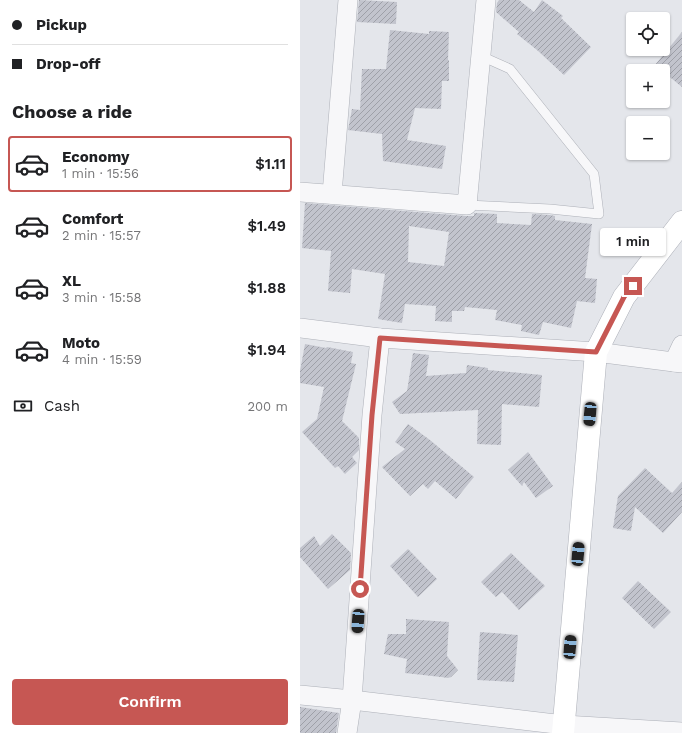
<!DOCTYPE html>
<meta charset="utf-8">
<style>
:root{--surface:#fff;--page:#f2f2f2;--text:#202124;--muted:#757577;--line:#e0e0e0;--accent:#c65753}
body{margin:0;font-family:"Work Sans",sans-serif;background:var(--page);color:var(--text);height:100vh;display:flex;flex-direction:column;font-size:15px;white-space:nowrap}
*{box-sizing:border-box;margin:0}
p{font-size:13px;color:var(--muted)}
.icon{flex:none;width:22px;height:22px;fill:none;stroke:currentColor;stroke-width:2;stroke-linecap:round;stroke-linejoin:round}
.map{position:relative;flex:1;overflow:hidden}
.side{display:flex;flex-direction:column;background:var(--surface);width:300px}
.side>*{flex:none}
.top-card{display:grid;align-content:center;height:88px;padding:0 12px;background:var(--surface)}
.buttons{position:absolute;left:326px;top:12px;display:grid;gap:8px}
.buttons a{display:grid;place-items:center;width:44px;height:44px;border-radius:4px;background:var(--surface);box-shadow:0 1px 3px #0004;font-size:20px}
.end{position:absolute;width:18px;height:18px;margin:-9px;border:5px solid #c65753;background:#fff;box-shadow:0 0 0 2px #fff}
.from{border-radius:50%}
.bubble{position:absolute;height:28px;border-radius:4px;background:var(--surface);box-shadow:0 1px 3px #0004;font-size:13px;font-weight:600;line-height:28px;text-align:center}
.car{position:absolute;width:12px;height:24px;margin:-12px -6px;border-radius:5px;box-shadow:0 0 3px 1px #0007;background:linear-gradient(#222 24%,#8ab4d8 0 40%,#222 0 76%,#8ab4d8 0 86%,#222 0)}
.top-card b{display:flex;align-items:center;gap:14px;height:38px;font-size:15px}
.top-card b+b{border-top:1px solid var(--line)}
.top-card i{width:10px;height:10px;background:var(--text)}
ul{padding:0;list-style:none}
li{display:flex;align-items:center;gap:12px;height:56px;margin:0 8px 6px;padding:0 4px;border:2px solid transparent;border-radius:4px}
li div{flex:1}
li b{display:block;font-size:15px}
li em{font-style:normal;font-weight:600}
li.selected{border-color:var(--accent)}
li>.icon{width:36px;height:36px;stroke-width:1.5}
h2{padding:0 12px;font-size:18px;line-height:48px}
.pay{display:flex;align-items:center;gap:10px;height:44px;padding:0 12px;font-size:15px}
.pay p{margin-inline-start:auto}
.primary-button{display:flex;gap:8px;margin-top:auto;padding:8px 12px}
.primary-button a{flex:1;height:46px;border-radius:4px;background:var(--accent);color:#fff;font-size:16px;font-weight:600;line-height:46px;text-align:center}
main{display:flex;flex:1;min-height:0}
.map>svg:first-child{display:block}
.building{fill:url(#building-hatch);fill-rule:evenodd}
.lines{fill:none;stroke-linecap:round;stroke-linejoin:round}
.lane-casing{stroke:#adb0b8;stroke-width:10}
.street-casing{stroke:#adb0b8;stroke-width:20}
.secondary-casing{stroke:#adb0b8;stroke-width:23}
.lane{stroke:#f7f7f9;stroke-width:9}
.street{stroke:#f7f7f9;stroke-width:19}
.secondary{stroke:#fff;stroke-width:22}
.route{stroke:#c65753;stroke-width:5}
</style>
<main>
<section class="side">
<div class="top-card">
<b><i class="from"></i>Pickup</b>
<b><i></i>Drop-off</b>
</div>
<h2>Choose a ride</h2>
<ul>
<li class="selected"><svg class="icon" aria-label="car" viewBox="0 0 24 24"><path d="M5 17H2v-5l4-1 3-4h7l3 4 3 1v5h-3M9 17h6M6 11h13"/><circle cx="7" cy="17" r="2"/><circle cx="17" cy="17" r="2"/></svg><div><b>Economy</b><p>1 min · 15:56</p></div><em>$1.11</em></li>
<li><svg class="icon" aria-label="car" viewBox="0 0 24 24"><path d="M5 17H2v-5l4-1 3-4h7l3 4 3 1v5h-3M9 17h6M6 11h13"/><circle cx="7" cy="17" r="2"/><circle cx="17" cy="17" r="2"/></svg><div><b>Comfort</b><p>2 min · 15:57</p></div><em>$1.49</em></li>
<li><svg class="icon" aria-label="car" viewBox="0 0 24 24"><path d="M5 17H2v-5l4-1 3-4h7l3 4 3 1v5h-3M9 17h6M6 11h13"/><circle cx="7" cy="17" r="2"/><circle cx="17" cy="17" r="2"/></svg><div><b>XL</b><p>3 min · 15:58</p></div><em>$1.88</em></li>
<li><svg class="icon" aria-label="car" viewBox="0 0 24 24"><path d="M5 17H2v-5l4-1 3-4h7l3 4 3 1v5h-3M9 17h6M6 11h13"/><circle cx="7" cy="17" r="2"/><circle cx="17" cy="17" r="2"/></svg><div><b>Moto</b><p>4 min · 15:59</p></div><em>$1.94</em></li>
</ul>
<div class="pay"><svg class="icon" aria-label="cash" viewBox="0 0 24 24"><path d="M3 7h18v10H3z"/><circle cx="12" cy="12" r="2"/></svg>Cash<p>200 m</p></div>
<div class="primary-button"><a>Confirm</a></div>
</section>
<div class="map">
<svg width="382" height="733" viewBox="0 0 382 733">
<defs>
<pattern id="building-hatch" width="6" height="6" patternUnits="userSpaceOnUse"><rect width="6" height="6" fill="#c2c4cd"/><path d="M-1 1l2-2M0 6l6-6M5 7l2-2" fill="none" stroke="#9ea0a8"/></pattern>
</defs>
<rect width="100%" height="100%" fill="#e4e6eb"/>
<g class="building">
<polygon points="59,0 97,2 96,24 57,22"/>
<polygon points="199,0 219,0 234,12 242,0 263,16 261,18 291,47 264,75 237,50 217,34 219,32 196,12 197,3"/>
<polygon points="90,30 129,34 129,31 149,32 148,60 149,60 149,81 142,81 141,109 115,108 107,140 146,146 142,169 83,161 82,134 48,130 52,109 60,110 62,69 86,69"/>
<polygon points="382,32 382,87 355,65"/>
<path d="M5 203 166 216H174V213L197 214V223L231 225 232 214 250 215 255 216V220L292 224 285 278 297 279 295 303 277 301 271 328 243 322 239 335 221 331 222 325 195 320 197 310 165 307 164 311H152V322L135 321 136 306 105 304 102 323 78 319 85 274 52 269 50 293 28 291 31 251 2 248ZM109 226 149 232 144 266 108 262Z"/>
<polygon points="5,344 26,348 27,347 53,352 51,363 56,364 42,421 59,438 59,450 52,457 57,463 45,474 38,466 35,468 2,432 17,419 24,387 0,383 0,371"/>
<polygon points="113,353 129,355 126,376 166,373 167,365 188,368 188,370 242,375 239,407 202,404 201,445 177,444 178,410 100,414 92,402 107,391"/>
<polygon points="108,424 130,440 174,477 156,499 135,481 128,489 123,484 110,496 82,467 105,449 95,442"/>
<polygon points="228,452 253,486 236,498 224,482 222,486 208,470"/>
<polygon points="345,468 372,493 382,482 382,512 363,533 335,507 331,531 313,528 318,496"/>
<polygon points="32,534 51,553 50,570 28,589 0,557 0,548 14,536 20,546"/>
<polygon points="108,549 137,579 118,597 90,566"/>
<polygon points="211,553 245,586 219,610 202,592 196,597 181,582"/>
<polygon points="338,581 371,612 354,629 322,598"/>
<polygon points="106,619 149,622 147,656 158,670 151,677 148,678 141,677 105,673 107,659 84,654 88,634 106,634"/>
<polygon points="180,632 218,635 214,682 177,680"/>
<polygon points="0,707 39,713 36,733 0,733"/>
</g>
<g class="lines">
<g class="lane-casing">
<polyline id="lane" points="167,205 250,209 299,214 294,174 210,69 181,56"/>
</g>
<g class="street-casing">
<g id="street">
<polyline points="0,192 167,205 186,0"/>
<polyline points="32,194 48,0"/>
<polyline points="0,328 80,338 296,352 382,363"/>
<polyline points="374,362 382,345"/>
<polyline points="0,695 52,700 264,725 382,732"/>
<polyline points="47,733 52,700 72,415 80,338"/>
</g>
</g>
<g class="secondary-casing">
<polyline id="secondary" points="263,733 296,352 324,297 382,222"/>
</g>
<use href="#lane" class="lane"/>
<use href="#street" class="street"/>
<use href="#secondary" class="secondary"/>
</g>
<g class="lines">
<polyline class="route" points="60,589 72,415 80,338 296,352 324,297 333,286"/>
</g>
</svg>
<div class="buttons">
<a><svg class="icon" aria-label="locate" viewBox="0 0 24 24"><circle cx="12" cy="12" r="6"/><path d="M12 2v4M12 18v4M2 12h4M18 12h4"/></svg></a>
<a>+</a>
<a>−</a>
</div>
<i class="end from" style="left:60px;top:589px"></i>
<i class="end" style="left:333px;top:286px"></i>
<div class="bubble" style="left:300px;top:228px;width:66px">1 min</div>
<i class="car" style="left:290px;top:414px;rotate:185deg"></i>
<i class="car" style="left:278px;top:554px;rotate:5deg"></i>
<i class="car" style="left:58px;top:621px;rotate:184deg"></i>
<i class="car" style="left:270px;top:647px;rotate:5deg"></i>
</div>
</main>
